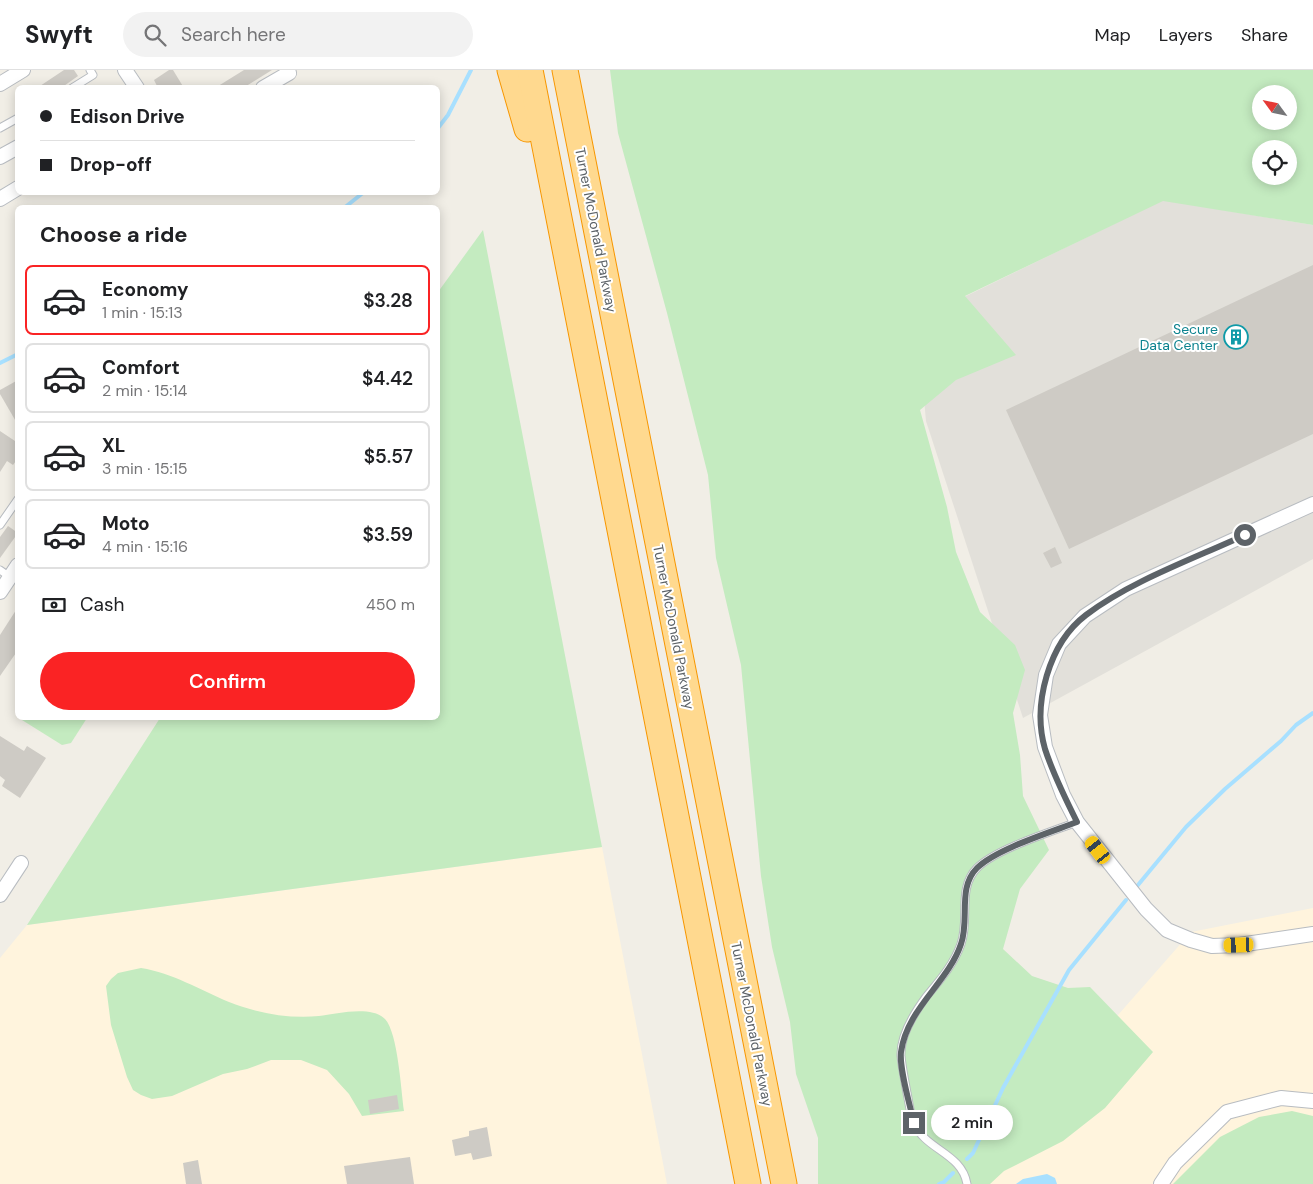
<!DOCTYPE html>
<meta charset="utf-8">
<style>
:root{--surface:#fff;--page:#f2f2f2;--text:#202124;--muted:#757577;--line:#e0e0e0;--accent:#fa2324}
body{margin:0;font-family:"DM Sans",sans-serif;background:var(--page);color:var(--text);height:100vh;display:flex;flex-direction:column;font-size:19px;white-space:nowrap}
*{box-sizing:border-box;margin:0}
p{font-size:16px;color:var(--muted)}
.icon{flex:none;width:28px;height:28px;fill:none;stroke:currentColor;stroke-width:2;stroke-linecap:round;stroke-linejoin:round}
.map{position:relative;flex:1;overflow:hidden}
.details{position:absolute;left:15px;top:135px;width:425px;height:515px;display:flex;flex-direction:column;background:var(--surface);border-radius:8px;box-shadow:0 2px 12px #0003}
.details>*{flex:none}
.hud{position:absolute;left:15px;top:15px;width:425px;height:110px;border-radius:8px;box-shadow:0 2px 12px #0003;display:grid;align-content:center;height:110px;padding:0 25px;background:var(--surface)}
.needle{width:32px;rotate:303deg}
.buttons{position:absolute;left:1252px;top:15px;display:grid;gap:10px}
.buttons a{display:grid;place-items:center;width:45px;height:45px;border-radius:50%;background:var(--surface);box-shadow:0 2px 12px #0003;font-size:25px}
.end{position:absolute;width:22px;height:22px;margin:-11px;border:6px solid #5d6368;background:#fff;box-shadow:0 0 0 2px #fff}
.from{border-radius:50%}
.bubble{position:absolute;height:35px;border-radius:18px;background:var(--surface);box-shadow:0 2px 12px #0003;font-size:16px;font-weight:600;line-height:35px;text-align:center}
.car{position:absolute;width:15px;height:30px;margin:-15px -8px;border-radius:6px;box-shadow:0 0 4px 1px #0007;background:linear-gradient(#f5c518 24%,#345 0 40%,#f5c518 0 76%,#345 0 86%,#f5c518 0)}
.hud b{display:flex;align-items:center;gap:18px;height:48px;font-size:19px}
.hud b+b{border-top:1px solid var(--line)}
.hud i{width:12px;height:12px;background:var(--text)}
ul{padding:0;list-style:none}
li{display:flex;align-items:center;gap:15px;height:70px;margin:0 10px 8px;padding:0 15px;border:2px solid var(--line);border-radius:8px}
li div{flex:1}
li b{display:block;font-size:19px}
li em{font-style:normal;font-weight:600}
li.active{border-color:var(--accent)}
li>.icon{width:45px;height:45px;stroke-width:1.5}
h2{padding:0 25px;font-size:22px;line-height:60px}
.pay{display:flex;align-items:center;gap:12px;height:55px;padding:0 25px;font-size:19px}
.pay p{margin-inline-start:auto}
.cta{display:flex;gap:10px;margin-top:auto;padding:10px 25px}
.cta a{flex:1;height:58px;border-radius:30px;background:var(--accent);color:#fff;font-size:20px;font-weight:600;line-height:58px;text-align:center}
header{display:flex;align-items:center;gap:30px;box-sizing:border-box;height:70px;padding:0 25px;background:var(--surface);border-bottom:1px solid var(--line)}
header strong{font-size:24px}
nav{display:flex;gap:28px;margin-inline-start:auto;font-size:18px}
.search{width:350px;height:45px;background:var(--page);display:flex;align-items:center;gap:12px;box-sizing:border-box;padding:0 18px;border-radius:28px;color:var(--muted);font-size:19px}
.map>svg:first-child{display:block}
.commercial{fill:#fff4dd}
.industrial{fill:#e2e0da}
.green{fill:#c4ebc0;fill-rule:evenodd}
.water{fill:#a8e0ff}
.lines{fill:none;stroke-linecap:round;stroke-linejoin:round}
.stream{stroke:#a8e0ff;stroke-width:4}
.building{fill:#cecbc5}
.lane-casing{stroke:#b8bcc1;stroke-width:9}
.street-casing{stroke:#b8bcc1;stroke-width:16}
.highway-casing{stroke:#f79600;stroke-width:27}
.lane{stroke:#fff;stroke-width:7}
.street{stroke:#fff;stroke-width:14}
.highway{stroke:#ffd98f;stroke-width:25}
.route{stroke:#5d6368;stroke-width:6}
.labels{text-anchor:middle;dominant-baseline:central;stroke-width:4;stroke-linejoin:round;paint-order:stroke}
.street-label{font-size:14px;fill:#5d6368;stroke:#fff}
.culture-label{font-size:14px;fill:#0d838f;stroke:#fff;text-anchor:end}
</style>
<header>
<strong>Swyft</strong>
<div class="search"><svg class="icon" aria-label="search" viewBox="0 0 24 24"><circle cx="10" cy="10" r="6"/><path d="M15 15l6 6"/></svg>Search here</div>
<nav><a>Map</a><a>Layers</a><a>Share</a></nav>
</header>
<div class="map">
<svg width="1313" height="1114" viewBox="0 0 1313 1114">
<rect width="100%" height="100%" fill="#f1eee6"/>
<g class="commercial">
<polygon points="602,777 667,1114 0,1114 0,888 27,855"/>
<polygon points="1313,838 1313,1114 887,1114 1031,1044 1191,862"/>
</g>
<polygon class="industrial" points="1163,130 1313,155 1313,489 1023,648 926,351 917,250"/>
<g class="green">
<path d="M610 0H1313V155L1163 131 965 226 1016 285 956 310 920 340 947 437 956 482 980 542 1015 575 1025 600 1013 643 1020 685 1023 726 1049 780 1020 819 1003 879 1032 906 1068 918 1090 917 1153 982 1105 1038 1063 1071 1004 1101 990 1114H818V1068L796 1004 790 952 772 877 761 806 741 595 716 488 708 405 667 243 618 63ZM1261 24H1289V51H1261ZM1261 79H1289V106H1261Z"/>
<polygon points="483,160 602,777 27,855 160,648 438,648 438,222"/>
<polygon points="22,648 87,648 71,673 62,675 22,650"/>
<path d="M141 898C173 903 200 920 229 932 257 943 289 949 319 946 336 944 371 935 385 949 398 963 401 1020 404 1041L362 1046 349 1024 327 1000 301 990H271L247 999 223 1004 172 1026 152 1029 141 1025 133 1020 127 1007 111 955 106 916 111 909 118 903Z"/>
<polygon points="1292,1041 1313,1046 1313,1114 1173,1114 1220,1067 1259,1047"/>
</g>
<polygon class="water" points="1047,1104 1055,1108 1057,1114 1016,1114 1023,1109"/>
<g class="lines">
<g class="stream">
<polyline points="438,58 448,45 471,0"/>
<polyline points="344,138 364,122"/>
<polyline points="0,293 18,284"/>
<polyline points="1138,815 1186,757 1225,719 1281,671 1296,655 1313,643"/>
<polyline points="967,1089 973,1083 1003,1018 1069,900 1126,830"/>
<polyline points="939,1114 944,1112 953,1103"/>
</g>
</g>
<g class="building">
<polygon points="64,0 74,0 78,6 61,18 37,18"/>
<polygon points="169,0 173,0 184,18 158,18 154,10"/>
<polygon points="244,0 272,0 243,18 215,18"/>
<polygon points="1313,195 1313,364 1069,479 1006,340"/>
<polygon points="18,310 18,355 0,324 0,320"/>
<polygon points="0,361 18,373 18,388 13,395 7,391 0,402"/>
<polygon points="8,456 18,463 0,488 0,467"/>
<polygon points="1055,477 1062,493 1051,498 1043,483"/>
<polygon points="18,537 18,580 0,606 0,565"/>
<polygon points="0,666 24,681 27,676 46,688 20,728 2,716 5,710 0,706"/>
<polygon points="397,1025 399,1039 370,1044 368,1030"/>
<polygon points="487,1057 492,1086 473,1090 471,1083 455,1086 452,1070 469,1066 469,1061"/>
<polygon points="410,1087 414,1114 347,1114 344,1096"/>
<polygon points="198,1090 202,1114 186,1114 183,1093"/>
</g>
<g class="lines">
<g class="lane-casing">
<g id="lane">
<polyline points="72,18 93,5 90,0"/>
<polyline points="0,58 18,48"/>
<polyline points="0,455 18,429"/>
<polyline points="0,500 10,507"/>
<path d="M967 1114C962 1083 925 1080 914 1053 910 1044 909 1032 907 1023 905 1011 902 998 901 986 900 966 915 942 926 927 940 910 954 894 961 874 970 849 957 818 977 798 996 779 1051 762 1077 752"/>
</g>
</g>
<g class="street-casing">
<g id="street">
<polyline points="125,0 137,18"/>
<polyline points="0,14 23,0"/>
<polyline points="263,18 289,3 288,0"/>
<polyline points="0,87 18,77"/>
<polyline points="0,129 18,118"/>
<polyline points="1313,434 1126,519 1085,546 1059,574 1046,605 1040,645 1045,677 1063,725 1077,752 1146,839 1167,860 1191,870 1212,876 1239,875 1313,864"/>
<polyline points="0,522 18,495"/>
<polyline points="0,825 21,793"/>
<polyline points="1161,1114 1175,1093 1227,1042 1281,1028 1313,1031"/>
</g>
</g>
<g class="highway-casing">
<g id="highway">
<polyline points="510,0 527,59"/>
<polyline points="530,0 748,1114"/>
<polyline points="565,0 784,1114"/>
</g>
</g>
<use href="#lane" class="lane"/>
<use href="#street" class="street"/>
<use href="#highway" class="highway"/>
</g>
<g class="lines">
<path class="route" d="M914 1053C910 1035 899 999 901 982 907 938 948 913 961 874 970 849 957 818 977 798 996 779 1051 762 1077 752 1065 728 1053 704 1045 679 1032 634 1049 573 1086 545 1131 511 1193 489 1245 465"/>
</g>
<defs>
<g id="building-ring" transform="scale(1.25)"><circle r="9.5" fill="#fff" stroke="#0f9aa8" stroke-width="1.5"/><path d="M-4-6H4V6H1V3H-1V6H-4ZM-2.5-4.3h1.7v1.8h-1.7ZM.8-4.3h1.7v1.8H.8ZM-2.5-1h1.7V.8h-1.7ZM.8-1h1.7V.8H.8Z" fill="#0f9aa8"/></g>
</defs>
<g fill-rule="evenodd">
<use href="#building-ring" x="1236" y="267"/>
</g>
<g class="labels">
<g class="street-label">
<text transform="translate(596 160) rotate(79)">Turner McDonald Parkway</text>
<text transform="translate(674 557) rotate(79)">Turner McDonald Parkway</text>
<text transform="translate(752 954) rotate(79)">Turner McDonald Parkway</text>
</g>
<g class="culture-label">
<text x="1218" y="259">Secure<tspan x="1218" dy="16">Data Center</tspan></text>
</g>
</g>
</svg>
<div class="buttons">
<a><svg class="needle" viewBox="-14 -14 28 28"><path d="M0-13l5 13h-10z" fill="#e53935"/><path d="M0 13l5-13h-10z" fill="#757577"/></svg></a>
<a><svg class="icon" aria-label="locate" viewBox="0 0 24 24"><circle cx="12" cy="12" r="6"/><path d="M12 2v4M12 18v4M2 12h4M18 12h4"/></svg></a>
</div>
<i class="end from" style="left:1245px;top:465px"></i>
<i class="end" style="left:914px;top:1053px"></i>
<div class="bubble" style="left:931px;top:1035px;width:82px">2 min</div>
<i class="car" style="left:1098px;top:780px;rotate:322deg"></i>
<i class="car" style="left:1239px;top:875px;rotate:268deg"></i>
<div class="hud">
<b><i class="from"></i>Edison Drive</b>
<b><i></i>Drop-off</b>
</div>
<section class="details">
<h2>Choose a ride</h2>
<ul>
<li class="active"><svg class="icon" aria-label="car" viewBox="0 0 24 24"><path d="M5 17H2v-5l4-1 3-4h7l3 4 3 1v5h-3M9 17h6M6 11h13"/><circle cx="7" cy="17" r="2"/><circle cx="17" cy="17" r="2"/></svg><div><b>Economy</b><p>1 min · 15:13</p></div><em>$3.28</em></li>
<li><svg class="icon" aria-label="car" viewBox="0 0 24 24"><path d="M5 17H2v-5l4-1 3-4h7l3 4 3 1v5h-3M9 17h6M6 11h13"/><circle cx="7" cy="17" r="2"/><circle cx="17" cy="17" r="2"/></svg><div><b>Comfort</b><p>2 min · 15:14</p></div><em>$4.42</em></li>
<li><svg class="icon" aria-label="car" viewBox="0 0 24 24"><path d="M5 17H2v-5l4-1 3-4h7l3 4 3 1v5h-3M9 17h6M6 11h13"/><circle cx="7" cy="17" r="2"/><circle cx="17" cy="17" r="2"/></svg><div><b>XL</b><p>3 min · 15:15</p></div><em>$5.57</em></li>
<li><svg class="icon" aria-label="car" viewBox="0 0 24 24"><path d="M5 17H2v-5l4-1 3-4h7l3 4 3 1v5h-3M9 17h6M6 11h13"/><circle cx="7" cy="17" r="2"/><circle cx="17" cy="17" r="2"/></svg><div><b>Moto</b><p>4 min · 15:16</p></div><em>$3.59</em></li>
</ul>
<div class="pay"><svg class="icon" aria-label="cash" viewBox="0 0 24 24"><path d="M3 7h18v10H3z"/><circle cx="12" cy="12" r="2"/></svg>Cash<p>450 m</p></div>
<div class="cta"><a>Confirm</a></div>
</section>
</div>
